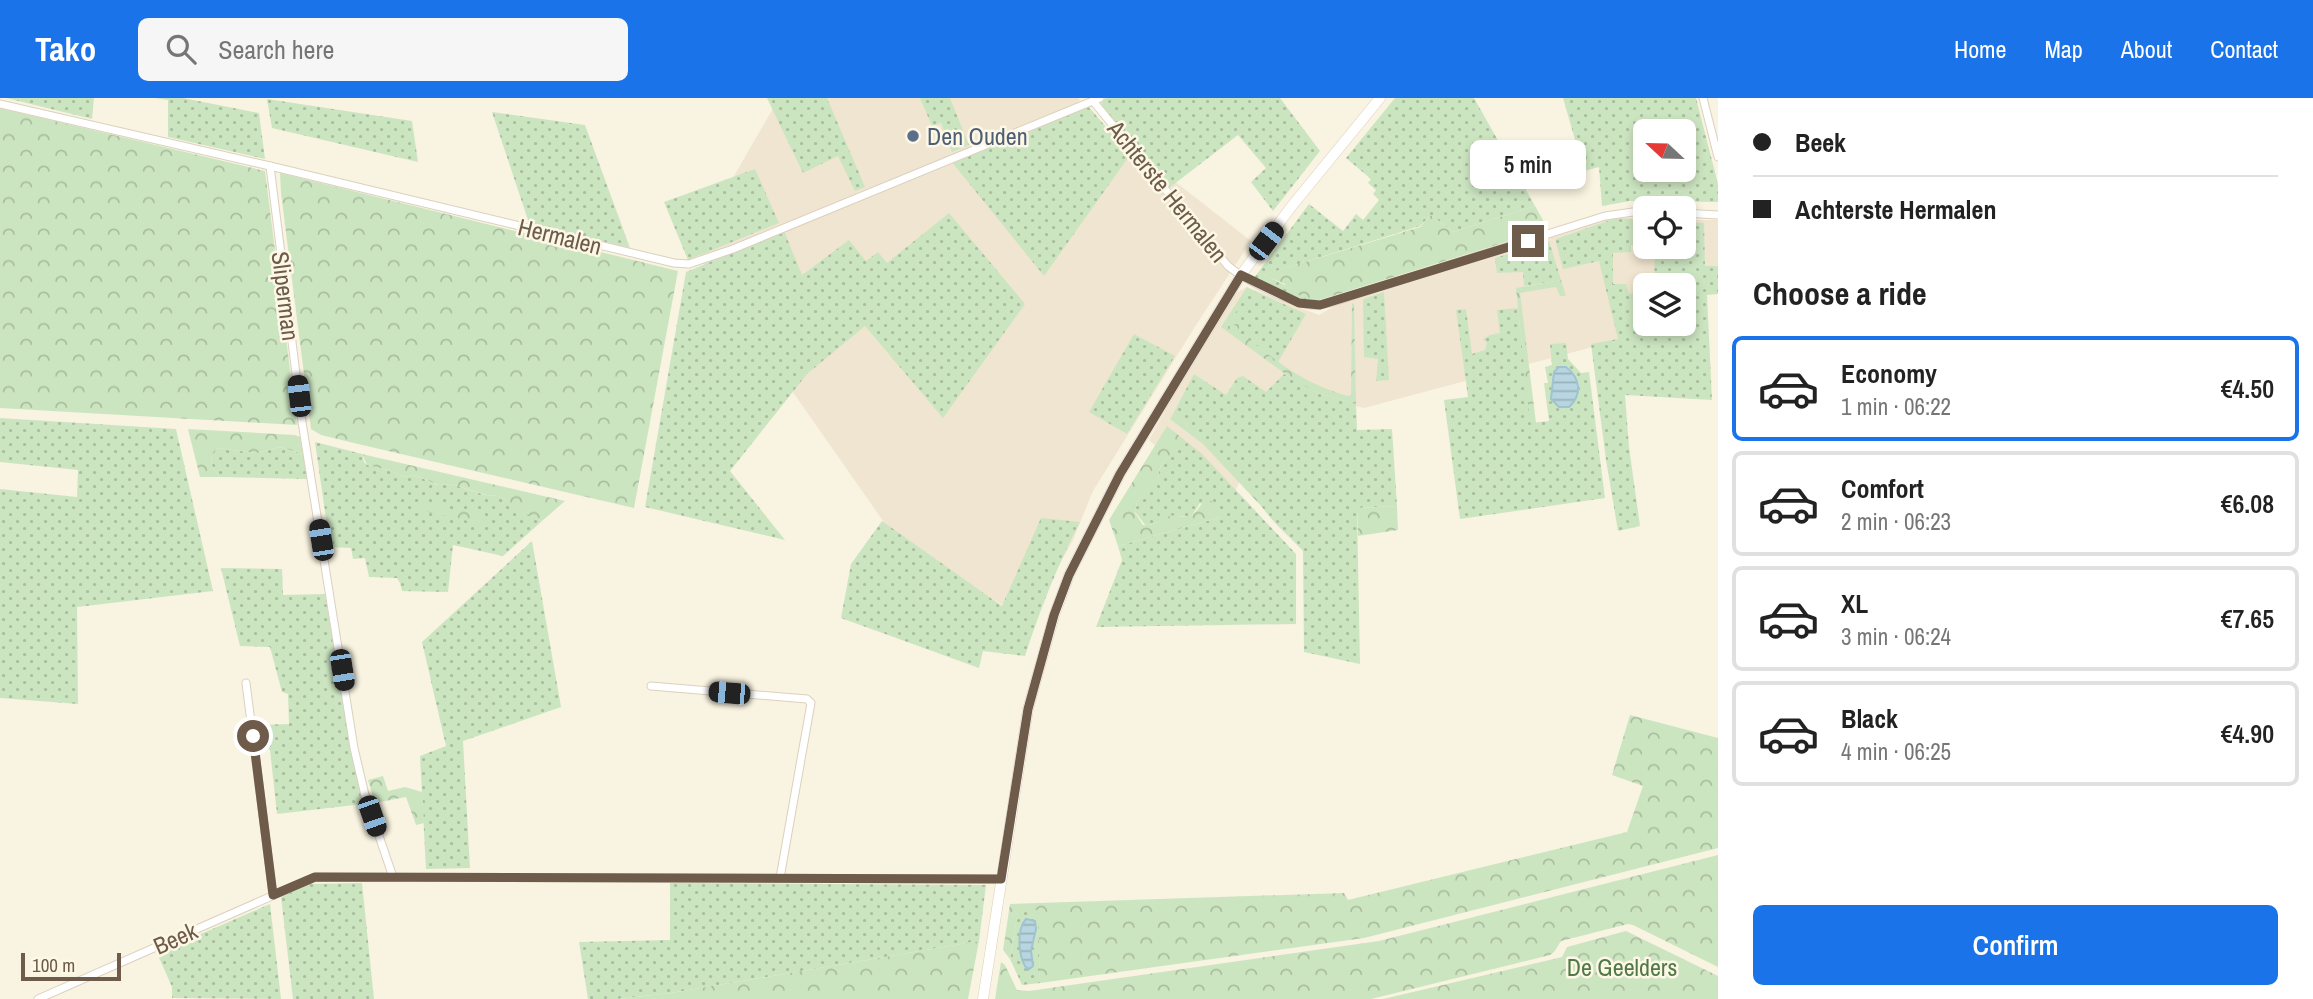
<!DOCTYPE html>
<meta charset="utf-8">
<style>
:root{--surface:#fff;--page:#f6f6f6;--text:#222;--muted:#767676;--line:#e0e0e0;--accent:#1a73e8}
body{margin:0;font-family:"Archivo Narrow",sans-serif;background:var(--page);color:var(--text);height:100vh;display:flex;flex-direction:column;font-size:26px;white-space:nowrap}
*{box-sizing:border-box;margin:0}
p{font-size:23px;color:var(--muted)}
.icon{flex:none;width:38px;height:38px;fill:none;stroke:currentColor;stroke-width:2;stroke-linecap:round;stroke-linejoin:round}
.map{position:relative;flex:1;overflow:hidden}
.drawer{display:flex;flex-direction:column;background:var(--surface);width:595px}
.drawer>*{flex:none}
.banner{display:grid;align-content:center;height:154px;padding:0 35px;background:var(--surface)}
.needle{width:46px;rotate:292deg}
.tools{position:absolute;left:1633px;top:21px;display:grid;gap:14px}
.tools a{display:grid;place-items:center;width:63px;height:63px;border-radius:10px;background:var(--surface);box-shadow:0 4px 10px #0003;font-size:35px}
.scale{position:absolute;left:21px;bottom:18px;width:100px;box-sizing:border-box;padding-left:7px;border:4px solid #6e5b4a;border-top:0;font-size:19px;line-height:24px;white-space:nowrap;color:#6e5b4a;-webkit-text-stroke:5px #fdf7e6;paint-order:stroke}
.end{position:absolute;width:32px;height:32px;margin:-16px;border:9px solid #6e5b4a;background:#fff;box-shadow:0 0 0 4px #fff}
.from{border-radius:50%}
.bubble{position:absolute;height:49px;border-radius:10px;background:var(--surface);box-shadow:0 4px 10px #0003;font-size:23px;font-weight:600;line-height:49px;text-align:center}
.car{position:absolute;width:21px;height:42px;margin:-21px -10px;border-radius:9px;box-shadow:0 0 5px 2px #0007;background:linear-gradient(#222 24%,#8ab4d8 0 40%,#222 0 76%,#8ab4d8 0 86%,#222 0)}
.banner b{display:flex;align-items:center;gap:24px;height:66px;font-size:26px}
.banner b+b{border-top:2px solid var(--line)}
.banner i{width:18px;height:18px;background:var(--text)}
ul{padding:0;list-style:none}
li{display:flex;align-items:center;gap:21px;height:105px;margin:0 14px 10px;padding:0 21px;border:4px solid var(--line);border-radius:10px}
li div{flex:1}
li b{display:block;font-size:26px}
li em{font-style:normal;font-weight:600}
li.current{border-color:var(--accent)}
li>.icon{width:63px;height:63px;stroke-width:1.5}
h2{padding:0 35px;font-size:32px;line-height:84px}
.cta{display:flex;gap:14px;margin-top:auto;padding:14px 35px}
.cta a{flex:1;height:80px;border-radius:10px;background:var(--accent);color:#fff;font-size:28px;font-weight:600;line-height:80px;text-align:center}
header{display:flex;align-items:center;gap:42px;box-sizing:border-box;height:98px;padding:0 35px;background:var(--accent);color:#fff}
header strong{font-size:33px}
nav{display:flex;gap:38px;margin-inline-start:auto;font-size:24px}
.search{width:490px;height:63px;background:var(--page);display:flex;align-items:center;gap:18px;box-sizing:border-box;padding:0 24px;border-radius:10px;color:var(--muted);font-size:26px}
main{display:flex;flex:1;min-height:0}
.map>svg:first-child{display:block}
.residential{fill:#f0e5d0}
.grass{fill:url(#grass-dots);fill-rule:evenodd}
.forest{fill:url(#forest-crowns)}
.water{fill:url(#water-rules);stroke:#9fc4d1;stroke-width:2}
.lines{fill:none;stroke-linecap:round;stroke-linejoin:round}
.street-casing{stroke:#dcd0be;stroke-width:9}
.secondary-casing{stroke:#decfb9;stroke-width:11}
.street{stroke:#fff;stroke-width:7}
.secondary{stroke:#fff;stroke-width:10}
.route{stroke:#6e5b4a;stroke-width:9}
.service-dot{fill:#5c6f8a;stroke:#fdf7e6;stroke-width:2.5}
.labels{text-anchor:middle;dominant-baseline:central;stroke-width:5;stroke-linejoin:round;paint-order:stroke}
.service-label{font-size:24px;fill:#4e5e75;stroke:#fdf7e6;text-anchor:start}
.street-label{font-size:24px;fill:#6e5b4a;stroke:#fdf7e6}
.park-label{font-size:24px;fill:#507947;stroke:#fdf7e6}
</style>
<header>
<strong>Tako</strong>
<div class="search"><svg class="icon" aria-label="search" viewBox="0 0 24 24"><circle cx="10" cy="10" r="6"/><path d="M15 15l6 6"/></svg>Search here</div>
<nav><a>Home</a><a>Map</a><a>About</a><a>Contact</a></nav>
</header>
<main>
<div class="map">
<svg width="1718" height="901" viewBox="0 0 1718 901">
<defs>
<pattern id="grass-dots" width="8" height="8" patternUnits="userSpaceOnUse" patternTransform="scale(1.75)"><rect width="8" height="8" fill="#cce5c1"/><path d="M2 2h.1M6 6h.1" fill="none" stroke="#aabd9f" stroke-width="1.8" stroke-linecap="round"/></pattern>
<pattern id="forest-crowns" width="20" height="18" patternUnits="userSpaceOnUse" patternTransform="scale(1.75)"><rect width="20" height="18" fill="#cce5c1"/><path d="M2 6a3 3 0 1 1 6 0M12 15a3 3 0 1 1 6 0" fill="none" stroke="#aabd9f"/></pattern>
<pattern id="water-rules" width="6" height="5" patternUnits="userSpaceOnUse" patternTransform="scale(1.75)"><rect width="6" height="5" fill="#b8d6e1"/><path d="M0 2.5h6" fill="none" stroke="#9ab1b8"/></pattern>
</defs>
<rect width="100%" height="100%" fill="#f9f3e1"/>
<g class="residential">
<polygon points="779,0 1079,0 1081,10 1251,143 1196,227 1093,393 1072,444 1028,523 895,440 699,160 727,90"/>
<polygon points="1608,120 1645,120 1645,149 1684,149 1684,122 1718,122 1718,195 1684,187 1645,187 1645,226 1653,233 1364,310 1280,289 1226,415 1149,342 1196,257 1232,197 1247,189 1319,217 1349,200"/>
</g>
<g class="grass">
<polygon points="6,0 94,0 92,21"/>
<polygon points="155,0 183,0 259,15 265,61 168,39 168,2"/>
<polygon points="767,0 827,0 865,89 855,93 838,58 803,75"/>
<polygon points="920,0 950,0 969,47 952,54 941,25 932,28"/>
<polygon points="1107,0 1280,0 1320,53 1273,113 1251,84 1266,70 1238,37 1169,90 1101,7 1102,2"/>
<path d="M1395 0H1474L1535 108 1453 134 1431 117 1420 128 1264 177 1285 187 1311 203H1316C1300 208 1269 188 1254 180L1309 106 1343 133 1356 116 1363 122 1379 102 1373 96 1376 92 1368 85 1371 81 1346 60Z"/>
<path d="M1563 0H1696L1718 86V104L1630 103 1602 108 1599 69 1584 73ZM1645 33H1684V72H1645Z"/>
<polygon points="267,1 412,23 418,64 272,30"/>
<polygon points="1088,8 1130,57 1044,178 951,63"/>
<polygon points="492,14 585,27 630,150 529,125"/>
<polygon points="755,71 779,125 688,162 664,104"/>
<polygon points="949,115 1025,206 943,320 865,228 807,276 730,373 785,442 645,409 686,174 784,133 802,177 849,142 866,163 878,154 887,165"/>
<polygon points="1616,120 1645,122 1645,147 1631,147 1631,154 1613,155 1613,186 1626,186 1629,196 1637,194 1637,219 1643,219 1645,197 1645,226 1684,226 1684,187 1652,187 1654,185 1655,149 1684,149 1684,124 1704,125 1705,168 1718,168 1718,196 1707,197 1712,302 1625,297 1629,349 1640,428 1618,433 1606,362 1591,246 1618,241 1599,163 1563,171 1556,144 1556,141"/>
<polygon points="1549,143 1561,182 1524,188 1523,174 1497,175 1495,160"/>
<polygon points="1250,191 1306,216 1278,264 1228,226"/>
<polygon points="1384,194 1389,282 1376,283 1378,261 1364,259 1363,201"/>
<path d="M1518 210 1531 325 1549 323 1544 285H1548L1545 269 1552 267 1550 246 1566 245 1568 261 1581 275 1589 274 1605 400 1460 421 1444 302 1468 299 1456 212 1466 211 1472 256 1485 252 1487 245 1483 241 1490 237 1500 235 1497 212ZM1559 269C1579 277 1585 288 1572 307L1552 293 1554 274Z"/>
<polygon points="1134,236 1175,258 1127,336 1089,314"/>
<path d="M1194 276 1226 297 1237 280 1243 278 1266 294 1284 276 1318 295 1356 306 1357 332 1392 331 1397 408 1357 410 1360 566 1304 554 1303 453C1290 439 1273 425 1262 409 1237 373 1209 343 1173 316Z"/>
<polygon points="0,320 176,331 213,493 77,509 78,606 0,600 0,391 77,399 78,372 0,364"/>
<polygon points="315,344 362,356 364,364 367,367 389,372 404,379 415,377 437,387 452,386 485,397 499,398 527,416 542,423 503,458 453,447 448,494 402,493 400,485 397,480 369,479 365,460 353,461 351,450 330,449"/>
<path d="M1187 344 1201 355 1296 456V526L1096 529 1122 462 1118 448 1221 419 1200 405 1193 416 1189 419 1178 418 1146 428 1135 414 1137 404 1158 381C1159 358 1174 359 1187 344Z"/>
<path d="M280 349 303 356 307 381 220 379C211 370 208 361 217 350L257 355Z"/>
<path d="M1041 420 1080 424C1057 468 1040 512 1025 558L983 553 979 570 841 520 851 466 882 423 1002 508Z"/>
<polygon points="532,443 561,609 463,643 470,770 426,771 420,658 446,648 422,544"/>
<polygon points="221,470 282,471 283,497 325,496 348,633 363,706 277,716 270,652 261,647 257,627 289,626 288,596 282,594 270,549 240,548"/>
<polygon points="362,785 374,901 293,901 281,799 310,786"/>
<polygon points="670,785 986,787 979,843 671,895 618,901 588,901 579,844 670,842"/>
<polygon points="270,806 281,901 172,900 172,889 157,855"/>
<polygon points="1018,812 1039,812 1040,885 1022,887 1010,861"/>
</g>
<g class="forest">
<polygon points="0,10 265,73 297,327 0,310"/>
<polygon points="280,75 678,173 634,410 358,346 321,337 311,331 281,95"/>
<polygon points="1535,108 1548,131 1316,203 1311,203 1287,191 1285,186 1263,177 1420,129 1431,117 1453,134"/>
<polygon points="1561,182 1566,198 1560,198 1556,189 1520,195 1536,325 1530,325 1516,190"/>
<path d="M1247 189 1250 191 1228 227 1232 229 1235 226H1239V234C1277 263 1301 285 1348 298L1351 297 1352 205 1354 206 1356 306 1318 295 1295 283 1221 229Z"/>
<path d="M1173 316C1208 342 1241 372 1263 410L1203 346 1170 321Z"/>
<path d="M1167 328 1187 344C1174 360 1159 357 1158 382L1137 404 1135 415 1143 427C1154 429 1159 421 1170 418 1177 416 1185 422 1192 417 1200 411 1199 405 1209 402L1218 407 1221 419 1118 448 1109 422Z"/>
<path d="M188 331 295 337 300 339 303 356 280 349 257 355 217 350C208 361 211 370 220 379H200Z"/>
<polygon points="362,356 565,403 542,423 526,416 499,398 486,397 452,386 438,387 415,377 404,379 389,372 367,367"/>
<polygon points="439,405 451,412 475,413 483,420 482,426 419,412 421,406 432,408"/>
<polygon points="1397,408 1398,432 1358,438 1357,410"/>
<polygon points="1630,617 1718,640 1718,750 1364,840 1040,885 1038,812 1018,813 1010,861 1003,852 1010,806 1344,795 1348,802 1627,734 1643,688 1612,677"/>
<polygon points="383,678 388,693 405,689 422,694 424,725 416,727 406,699 375,705 368,682"/>
<polygon points="1718,757 1718,869 1633,827 1628,826 1561,843 1554,854 1550,857 1371,901 995,901 1001,864 1005,867 1017,892 1029,893 1379,843"/>
<polygon points="1626,833 1718,878 1718,901 1383,901 1562,859 1567,849"/>
<polygon points="979,843 968,901 618,901 671,895"/>
</g>
<g class="water">
<path d="M1559 269H1566C1580 280 1583 296 1569 309H1559L1551 301 1554 274Z"/>
<path d="M1026 821 1035 823 1036 831 1031 853 1033 868 1028 872C1018 861 1016 832 1026 821Z"/>
</g>
<g class="lines">
<g class="street-casing">
<g id="street">
<polyline points="1703,0 1718,59"/>
<path d="M1093 3 1228 168C1244 181 1298 210 1318 207 1332 206 1347 199 1360 195L1605 118 1633 114H1645"/>
<polyline points="0,6 270,68 674,165 689,166 733,151 1100,0"/>
<polyline points="270,68 302,324 354,650 365,697 393,779"/>
<polyline points="1684,115 1718,117"/>
<polyline points="246,585 273,797"/>
<polyline points="651,588 807,601 811,605 780,780"/>
<polyline points="38,901 315,779 1001,781"/>
</g>
</g>
<g class="secondary-casing">
<polyline id="secondary" points="983,901 1028,611 1054,518 1069,477 1120,376 1241,177 1291,109 1380,0"/>
</g>
<use href="#street" class="street"/>
<use href="#secondary" class="secondary"/>
</g>
<g class="lines">
<polyline class="route" points="253,638 273,797 315,779 1001,781 1028,611 1054,517 1069,477 1120,376 1241,177 1299,205 1320,207 1528,143"/>
</g>
<circle class="service-dot" cx="913" cy="38" r="7"/>
<g class="labels">
<g class="service-label">
<text x="927" y="38">Den Ouden</text>
</g>
<g class="street-label">
<text transform="translate(1168 93) rotate(51)">Achterste Hermalen</text>
<text transform="translate(560 138) rotate(14)">Hermalen</text>
<text transform="translate(286 198) rotate(83)">Sliperman</text>
<text transform="translate(175 840) rotate(-24)">Beek</text>
</g>
<g class="park-label">
<text x="1622" y="869">De Geelders</text>
</g>
</g>
</svg>
<div class="tools">
<a><svg class="needle" viewBox="-14 -14 28 28"><path d="M0-13l5 13h-10z" fill="#e53935"/><path d="M0 13l5-13h-10z" fill="#767676"/></svg></a>
<a><svg class="icon" aria-label="locate" viewBox="0 0 24 24"><circle cx="12" cy="12" r="6"/><path d="M12 2v4M12 18v4M2 12h4M18 12h4"/></svg></a>
<a><svg class="icon" aria-label="layers" viewBox="0 0 24 24"><path d="M12 4l9 5-9 5-9-5zM3 14l9 5 9-5"/></svg></a>
</div>
<div class="scale">100 m</div>
<i class="end from" style="left:253px;top:638px"></i>
<i class="end" style="left:1528px;top:143px"></i>
<div class="bubble" style="left:1470px;top:42px;width:116px">5 min</div>
<i class="car" style="left:1266px;top:143px;rotate:37deg"></i>
<i class="car" style="left:299px;top:298px;rotate:353deg"></i>
<i class="car" style="left:321px;top:442px;rotate:351deg"></i>
<i class="car" style="left:342px;top:572px;rotate:171deg"></i>
<i class="car" style="left:729px;top:595px;rotate:275deg"></i>
<i class="car" style="left:372px;top:718px;rotate:161deg"></i>
</div>
<section class="drawer">
<div class="banner">
<b><i class="from"></i>Beek</b>
<b><i></i>Achterste Hermalen</b>
</div>
<h2>Choose a ride</h2>
<ul>
<li class="current"><svg class="icon" aria-label="car" viewBox="0 0 24 24"><path d="M5 17H2v-5l4-1 3-4h7l3 4 3 1v5h-3M9 17h6M6 11h13"/><circle cx="7" cy="17" r="2"/><circle cx="17" cy="17" r="2"/></svg><div><b>Economy</b><p>1 min · 06:22</p></div><em>€4.50</em></li>
<li><svg class="icon" aria-label="car" viewBox="0 0 24 24"><path d="M5 17H2v-5l4-1 3-4h7l3 4 3 1v5h-3M9 17h6M6 11h13"/><circle cx="7" cy="17" r="2"/><circle cx="17" cy="17" r="2"/></svg><div><b>Comfort</b><p>2 min · 06:23</p></div><em>€6.08</em></li>
<li><svg class="icon" aria-label="car" viewBox="0 0 24 24"><path d="M5 17H2v-5l4-1 3-4h7l3 4 3 1v5h-3M9 17h6M6 11h13"/><circle cx="7" cy="17" r="2"/><circle cx="17" cy="17" r="2"/></svg><div><b>XL</b><p>3 min · 06:24</p></div><em>€7.65</em></li>
<li><svg class="icon" aria-label="car" viewBox="0 0 24 24"><path d="M5 17H2v-5l4-1 3-4h7l3 4 3 1v5h-3M9 17h6M6 11h13"/><circle cx="7" cy="17" r="2"/><circle cx="17" cy="17" r="2"/></svg><div><b>Black</b><p>4 min · 06:25</p></div><em>€4.90</em></li>
</ul>
<div class="cta"><a>Confirm</a></div>
</section>
</main>
